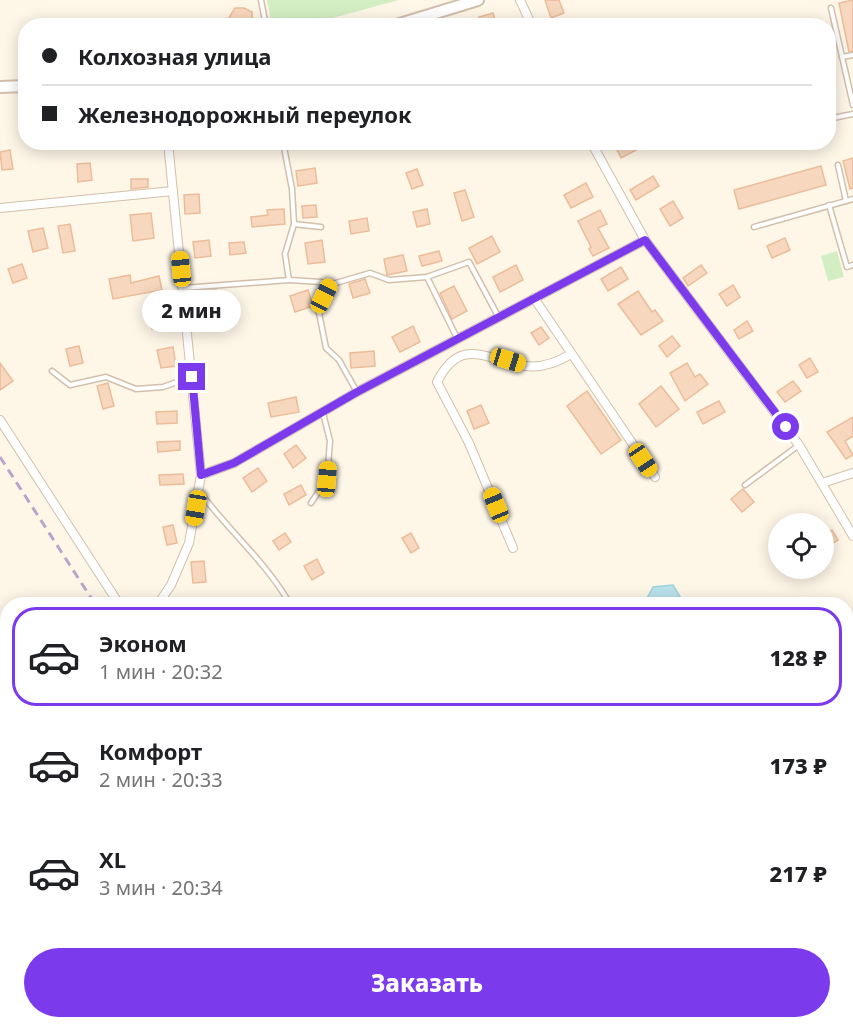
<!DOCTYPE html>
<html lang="ru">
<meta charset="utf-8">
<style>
:root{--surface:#fff;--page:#f2f2f2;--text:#202124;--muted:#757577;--line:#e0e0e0;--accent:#7c3aed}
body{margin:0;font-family:"Noto Sans",sans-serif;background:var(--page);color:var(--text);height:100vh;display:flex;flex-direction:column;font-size:22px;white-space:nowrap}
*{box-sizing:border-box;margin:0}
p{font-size:20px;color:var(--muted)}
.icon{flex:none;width:33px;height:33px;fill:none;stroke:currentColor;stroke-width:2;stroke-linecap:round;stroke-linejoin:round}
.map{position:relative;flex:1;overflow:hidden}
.side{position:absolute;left:0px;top:597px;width:854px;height:432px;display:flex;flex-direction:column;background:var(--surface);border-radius:24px 24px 0 0;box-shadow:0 3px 15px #0003}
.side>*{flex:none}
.top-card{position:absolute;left:18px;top:18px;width:818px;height:132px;border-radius:24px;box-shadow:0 3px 15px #0003;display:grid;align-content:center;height:132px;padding:0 24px;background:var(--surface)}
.buttons{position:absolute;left:768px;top:513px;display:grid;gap:12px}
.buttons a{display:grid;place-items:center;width:66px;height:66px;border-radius:50%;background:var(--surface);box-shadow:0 3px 15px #0003;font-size:30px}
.end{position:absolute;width:27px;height:27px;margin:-14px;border:8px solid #7c3aed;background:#fff;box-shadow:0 0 0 3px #fff}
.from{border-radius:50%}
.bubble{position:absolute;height:42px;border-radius:21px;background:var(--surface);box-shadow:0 3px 15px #0003;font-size:20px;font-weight:800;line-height:42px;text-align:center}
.car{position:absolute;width:18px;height:36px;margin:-18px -9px;border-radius:8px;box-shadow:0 0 4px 2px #0007;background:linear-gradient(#f5c518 24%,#345 0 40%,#f5c518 0 76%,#345 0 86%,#f5c518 0)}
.top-card b{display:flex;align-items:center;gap:21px;height:57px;font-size:22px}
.top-card b+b{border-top:2px solid var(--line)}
.top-card i{width:15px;height:15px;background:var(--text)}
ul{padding:10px 0 0;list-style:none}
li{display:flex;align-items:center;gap:18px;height:99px;margin:0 12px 9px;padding:0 12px;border:3px solid transparent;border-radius:24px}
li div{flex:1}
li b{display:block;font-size:22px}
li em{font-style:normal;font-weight:800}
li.current{border-color:var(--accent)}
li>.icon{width:54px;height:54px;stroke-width:1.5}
.cta{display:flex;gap:12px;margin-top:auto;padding:12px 24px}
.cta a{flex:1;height:69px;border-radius:36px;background:var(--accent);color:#fff;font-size:24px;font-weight:800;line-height:69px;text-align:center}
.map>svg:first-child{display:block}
.green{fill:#d4eec4}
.water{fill:#bae2eb;stroke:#9fd1de;stroke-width:1.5}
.building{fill:#f7d7bd;stroke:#ebbd9b;stroke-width:1.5}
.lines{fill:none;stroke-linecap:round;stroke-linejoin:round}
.service-casing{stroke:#d3bfac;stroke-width:7}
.minor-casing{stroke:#d3bfac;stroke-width:10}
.tertiary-casing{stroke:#d3bfac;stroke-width:14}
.secondary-casing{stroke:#d9c1ab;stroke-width:14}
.service{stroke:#fff;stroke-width:4}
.minor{stroke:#fff;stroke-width:8}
.tertiary{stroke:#fff;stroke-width:10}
.secondary{stroke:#fff;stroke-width:10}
.rail{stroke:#bba4cb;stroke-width:3;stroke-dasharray:9 6;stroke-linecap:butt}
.route{stroke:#7c3aed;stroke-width:8}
</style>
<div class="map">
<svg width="853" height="1029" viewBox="0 0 853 1029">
<rect width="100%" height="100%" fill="#fef7e8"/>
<g class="green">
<polygon points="267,0 399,0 307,25 272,26"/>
<polygon points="837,251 844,277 828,281 821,256"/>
</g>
<g class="water">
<polygon points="673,585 682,600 678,604 644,604 653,587"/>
<polygon points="720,1022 776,1022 780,1029 721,1029"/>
</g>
<g class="building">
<polygon points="545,0 559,0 564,13 551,18"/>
<polygon points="853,0 853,51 849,52 839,3"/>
<polygon points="235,8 244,8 252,12 253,26 225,24"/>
<polygon points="493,13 497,26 481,26 479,17"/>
<polygon points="613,142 637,142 640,148 621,158"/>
<polygon points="10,150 13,169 2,170 0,152"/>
<polygon points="853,158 853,188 850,189 843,161"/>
<polygon points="90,163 92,180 78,182 77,164"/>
<polygon points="821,166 826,185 739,209 734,190"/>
<polygon points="315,168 317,183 298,186 296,171"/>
<polygon points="417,169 423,185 412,189 406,173"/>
<polygon points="653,176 659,186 636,200 630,190"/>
<polygon points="131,179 148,179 148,187 131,189"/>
<polygon points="586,183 593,197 571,208 564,195"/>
<polygon points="465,190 474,217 462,221 454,193"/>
<polygon points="199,194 200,213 185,214 184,195"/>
<polygon points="673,201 683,218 670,226 660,209"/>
<polygon points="316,205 317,217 303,218 302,206"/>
<polygon points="284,209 285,224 252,227 251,217 268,215 267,210"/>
<polygon points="427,209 430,224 417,227 413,212"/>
<polygon points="600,210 607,224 598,228 609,248 593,256 589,249 591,247 578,221"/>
<polygon points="151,213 154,238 133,241 130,215"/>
<polygon points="367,218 369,231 351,234 349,221"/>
<polygon points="70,224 75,251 63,253 58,226"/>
<polygon points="43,228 48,248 33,252 28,231"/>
<polygon points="492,236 500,252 477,264 469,248"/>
<polygon points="785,238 790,250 772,258 767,246"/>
<polygon points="209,240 211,256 195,258 193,242"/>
<polygon points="322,240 325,262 308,264 305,243"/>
<polygon points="244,242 246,253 230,255 229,243"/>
<polygon points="439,251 442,261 422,266 419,256"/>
<polygon points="403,255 407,271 387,275 384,259"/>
<polygon points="22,264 27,278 13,283 8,269"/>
<polygon points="516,265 523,280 500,292 493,277"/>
<polygon points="701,265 707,273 688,286 683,278"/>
<polygon points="621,267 628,279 608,291 601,279"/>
<polygon points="130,275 131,283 159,276 162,290 113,299 109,279"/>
<polygon points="365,279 370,293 353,298 349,284"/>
<polygon points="733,285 740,297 727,306 719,294"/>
<polygon points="454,286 467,311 452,319 440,293"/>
<polygon points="216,290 217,311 201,312 199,291"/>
<polygon points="308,290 313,306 295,312 290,296"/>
<polygon points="638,291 652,312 655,310 663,321 641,335 618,304"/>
<polygon points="168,313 171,324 152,329 150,318"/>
<polygon points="747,321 753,331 739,339 734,330"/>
<polygon points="413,326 420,342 400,352 392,337"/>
<polygon points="541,327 549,338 539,345 531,333"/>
<polygon points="672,336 680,346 667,357 659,346"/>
<polygon points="79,346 83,363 70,366 66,349"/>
<polygon points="173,347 176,366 161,368 157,350"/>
<polygon points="374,351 375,366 351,368 350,353"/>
<polygon points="810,358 818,372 807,378 799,365"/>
<polygon points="0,363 13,381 0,390"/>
<polygon points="687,363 695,377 700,374 708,384 685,401 670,373"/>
<polygon points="793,381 801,391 785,402 777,392"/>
<polygon points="108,383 114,406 103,409 97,386"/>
<polygon points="661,386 679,409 656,427 639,404"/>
<polygon points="587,391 621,440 601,454 567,406"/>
<polygon points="296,397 299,412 271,417 268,403"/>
<polygon points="719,401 725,412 703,424 697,412"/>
<polygon points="481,405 489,423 474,429 467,411"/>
<polygon points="177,411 177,423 157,424 156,412"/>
<polygon points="853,417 853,436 845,441 853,455 846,459 827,432"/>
<polygon points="180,441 180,450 158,452 157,442"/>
<polygon points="296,445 306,458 293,468 284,454"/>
<polygon points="258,468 267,481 252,492 243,478"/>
<polygon points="183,474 184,484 160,485 159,475"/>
<polygon points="301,485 306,495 289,505 284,494"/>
<polygon points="743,489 754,502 742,512 731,499"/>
<polygon points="173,525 177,543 167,545 163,527"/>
<polygon points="832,530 838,540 824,549 824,536"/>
<polygon points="285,533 291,542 279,550 273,541"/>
<polygon points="411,533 419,548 411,553 402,538"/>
<polygon points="317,559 324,573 312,580 304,566"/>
<polygon points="204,561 206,582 193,583 191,562"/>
<polygon points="846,802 853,813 853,847 846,836"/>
</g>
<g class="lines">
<g class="service-casing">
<g id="service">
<polyline points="261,0 266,26"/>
<polyline points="831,8 853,105"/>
<polyline points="842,57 853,55"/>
<polyline points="828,119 853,114"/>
<polyline points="283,142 292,189 294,224 285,254 289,280 321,282 329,285"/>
<polyline points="838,165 846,201"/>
<polyline points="829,205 847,267 853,265"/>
<polyline points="294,224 321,227"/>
<polyline points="754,227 853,199"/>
<polyline points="427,277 457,338"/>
<polyline points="183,288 289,280"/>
<polyline points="52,371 70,385 106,377 136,389 163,387 191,377"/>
<polyline points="357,392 339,360 326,348 318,308 329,285 370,273 389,280 427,277 469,262 498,316"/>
<polyline points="745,485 799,445"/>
<path d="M199 491C228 530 266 562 290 604"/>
<polyline points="311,503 327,479 330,441 323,413"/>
<polyline points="846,643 853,641"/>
<polyline points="0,801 8,812"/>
<polyline points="0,853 8,848"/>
<polyline points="846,929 853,925"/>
<polyline points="486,1022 492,1029"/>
</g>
</g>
<g class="minor-casing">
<g id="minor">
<polyline points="520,0 532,26"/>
<polyline points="591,142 645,240 799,445 853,536"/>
<polyline points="0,208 173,191"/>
<polyline points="534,298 655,477"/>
<polyline points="0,420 119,604"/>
<polyline points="201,475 234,463 357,392 645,240"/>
<polyline points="822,483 853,473"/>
<path d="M513 548 469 443 437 382C461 334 488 361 526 366 542 368 558 362 571 354"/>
<polyline points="158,604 171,585 189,543 201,475 168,142"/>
<polyline points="846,751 853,749"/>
<polyline points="846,876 853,886"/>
</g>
</g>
<g class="tertiary-casing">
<g id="tertiary">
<polyline points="393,26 478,0"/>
<polyline points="0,87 26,86"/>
</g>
</g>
<g class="secondary-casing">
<g id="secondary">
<polyline points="0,706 8,717"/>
<polyline points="223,1022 229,1029"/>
<polyline points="239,1022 246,1029"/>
</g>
</g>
<use href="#service" class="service"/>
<use href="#minor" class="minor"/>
<use href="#tertiary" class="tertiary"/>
<use href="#secondary" class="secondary"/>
<g class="rail">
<polyline points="0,457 95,604"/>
<polyline points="378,1022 385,1029"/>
</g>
</g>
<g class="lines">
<polyline class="route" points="192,377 201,475 234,463 357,392 645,240 786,427"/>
</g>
</svg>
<div class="buttons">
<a><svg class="icon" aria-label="locate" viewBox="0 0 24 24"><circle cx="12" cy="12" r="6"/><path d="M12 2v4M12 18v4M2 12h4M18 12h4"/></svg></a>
</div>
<i class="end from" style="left:786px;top:427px"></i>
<i class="end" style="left:192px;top:377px"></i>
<div class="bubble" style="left:142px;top:290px;width:99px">2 мин</div>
<i class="car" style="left:181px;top:269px;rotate:354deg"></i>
<i class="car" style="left:324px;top:296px;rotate:27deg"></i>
<i class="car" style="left:508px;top:360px;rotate:107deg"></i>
<i class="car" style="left:643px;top:460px;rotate:146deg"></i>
<i class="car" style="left:327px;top:479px;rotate:5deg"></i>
<i class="car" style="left:496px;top:505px;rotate:338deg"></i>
<i class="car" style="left:196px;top:508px;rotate:190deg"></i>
<div class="top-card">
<b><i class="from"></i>Колхозная улица</b>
<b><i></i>Железнодорожный переулок</b>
</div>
<section class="side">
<ul>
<li class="current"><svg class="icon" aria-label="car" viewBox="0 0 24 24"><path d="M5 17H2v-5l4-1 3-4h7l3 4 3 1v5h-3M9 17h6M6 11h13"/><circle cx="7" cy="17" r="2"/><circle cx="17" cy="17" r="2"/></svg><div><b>Эконом</b><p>1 мин · 20:32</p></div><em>128 ₽</em></li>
<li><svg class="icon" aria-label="car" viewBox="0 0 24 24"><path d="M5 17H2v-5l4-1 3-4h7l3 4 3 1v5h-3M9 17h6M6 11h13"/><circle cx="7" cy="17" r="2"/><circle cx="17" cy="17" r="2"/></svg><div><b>Комфорт</b><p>2 мин · 20:33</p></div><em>173 ₽</em></li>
<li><svg class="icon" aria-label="car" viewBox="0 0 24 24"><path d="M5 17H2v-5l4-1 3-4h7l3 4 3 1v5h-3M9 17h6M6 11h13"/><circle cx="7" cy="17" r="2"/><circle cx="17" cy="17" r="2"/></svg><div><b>XL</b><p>3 мин · 20:34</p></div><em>217 ₽</em></li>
</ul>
<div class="cta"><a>Заказать</a></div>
</section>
</div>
